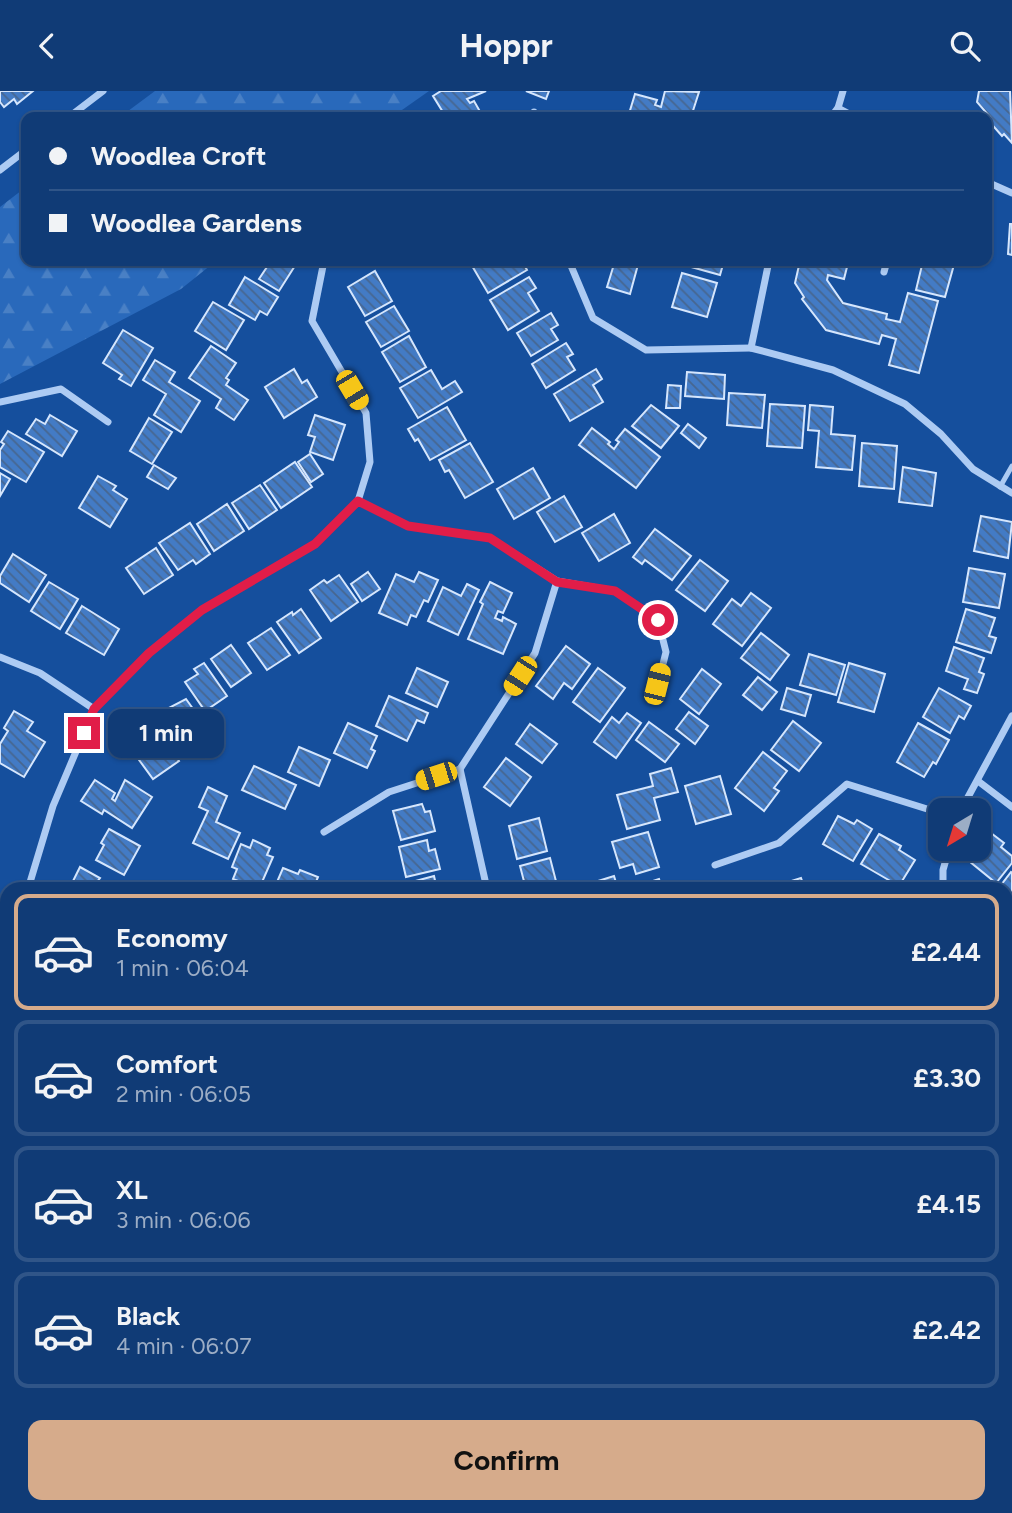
<!DOCTYPE html>
<meta charset="utf-8">
<style>
:root{--surface:#103b76;--page:#1e467e;--text:#f1f3f6;--muted:#9cadc5;--line:#305588;--accent:#d6ab8b}
body{margin:0;font-family:Figtree,sans-serif;background:var(--page);color:var(--text);height:100vh;display:flex;flex-direction:column;font-size:26px;white-space:nowrap}
*{box-sizing:border-box;margin:0}
p{font-size:23px;color:var(--muted)}
.icon{flex:none;width:38px;height:38px;fill:none;stroke:currentColor;stroke-width:2;stroke-linecap:round;stroke-linejoin:round}
.map{position:relative;flex:1;overflow:hidden}
.drawer{position:absolute;left:0px;top:791px;width:1013px;height:632px;display:flex;flex-direction:column;background:var(--surface);border-radius:21px 21px 0 0;box-shadow:0 2px 5px #0004,0 0 0 2px var(--line)}
.drawer>*{flex:none}
.hud{position:absolute;left:21px;top:21px;width:971px;height:154px;border-radius:14px;box-shadow:0 2px 5px #0004,0 0 0 2px var(--line);display:grid;align-content:center;height:154px;padding:0 28px;background:var(--surface)}
.needle{width:46px;rotate:218deg}
.buttons{position:absolute;left:928px;top:707px;display:grid;gap:14px}
.buttons a{display:grid;place-items:center;width:63px;height:63px;border-radius:14px;background:var(--surface);box-shadow:0 2px 5px #0004,0 0 0 2px var(--line);font-size:35px}
.end{position:absolute;width:32px;height:32px;margin:-16px;border:9px solid #e11d48;background:#fff;box-shadow:0 0 0 4px #fff}
.from{border-radius:50%}
.bubble{position:absolute;height:49px;border-radius:14px;background:var(--surface);box-shadow:0 2px 5px #0004,0 0 0 2px var(--line);font-size:23px;font-weight:700;line-height:49px;text-align:center}
.car{position:absolute;width:21px;height:42px;margin:-21px -10px;border-radius:9px;box-shadow:0 0 5px 2px #0007;background:linear-gradient(#f5c518 24%,#345 0 40%,#f5c518 0 76%,#345 0 86%,#f5c518 0)}
.hud b{display:flex;align-items:center;gap:24px;height:66px;font-size:26px}
.hud b+b{border-top:2px solid var(--line)}
.hud i{width:18px;height:18px;background:var(--text)}
ul{padding:12px 0 0;list-style:none}
li{display:flex;align-items:center;gap:21px;height:116px;margin:0 14px 10px;padding:0 14px;border:4px solid var(--line);border-radius:14px}
li div{flex:1}
li b{display:block;font-size:26px}
li em{font-style:normal;font-weight:700}
li.active{border-color:var(--accent)}
li>.icon{width:63px;height:63px;stroke-width:1.5}
.button{display:flex;gap:14px;margin-top:auto;padding:14px 28px}
.button a{flex:1;height:80px;border-radius:14px;background:var(--accent);color:#111;font-size:28px;font-weight:700;line-height:80px;text-align:center}
header{display:flex;justify-content:space-between;align-items:center;height:91px;padding:0 28px;background:var(--surface);font-size:32px;font-weight:700}
.map>svg:first-child{display:block}
.grass{fill:url(#grass-dots)}
.forest{fill:url(#forest-firs)}
.building{fill:url(#building-back-hatch);stroke:#d5e6fd;stroke-width:2}
.lines{fill:none;stroke-linecap:round;stroke-linejoin:round}
.service{stroke:#adcbf3;stroke-width:5}
.minor{stroke:#adcbf3;stroke-width:7}
.route{stroke:#e11d48;stroke-width:9}
</style>
<header><svg class="icon" aria-label="back" viewBox="0 0 24 24"><path d="M15 5l-7 7 7 7"/></svg>Hoppr<svg class="icon" aria-label="search" viewBox="0 0 24 24"><circle cx="10" cy="10" r="6"/><path d="M15 15l6 6"/></svg></header>
<div class="map">
<svg width="1012" height="1422" viewBox="0 0 1012 1422">
<defs>
<pattern id="grass-dots" width="8" height="8" patternUnits="userSpaceOnUse" patternTransform="scale(1.75)"><rect width="8" height="8" fill="#2969bb"/><path d="M2 2h.1M6 6h.1" fill="none" stroke="#4980c5" stroke-width="1.8" stroke-linecap="round"/></pattern>
<pattern id="forest-firs" width="22" height="20" patternUnits="userSpaceOnUse" patternTransform="scale(1.75)"><rect width="22" height="20" fill="#2969bb"/><path d="M5 1l3.5 6h-7zM16 11l3.5 6h-7z" fill="#4980c5"/></pattern>
<pattern id="building-back-hatch" width="6" height="6" patternUnits="userSpaceOnUse" patternTransform="scale(1.75)"><rect width="6" height="6" fill="#437bc5"/><path d="M-1 5l2 2M0 0l6 6M5-1l2 2" fill="none" stroke="#47668f"/></pattern>
</defs>
<rect width="100%" height="100%" fill="#154f9d"/>
<g class="grass">
<polygon points="1012,1027 1012,1211 1006,1215 1006,1028"/>
<polygon points="589,1416 765,1416 748,1422 583,1422"/>
</g>
<g class="forest">
<polygon points="155,0 429,0 392,26 120,26"/>
<polygon points="26,96 26,170 216,170 181,198 0,293 0,116"/>
</g>
<g class="building">
<polygon points="0,0 33,0 17,13 14,8 4,16 0,11"/>
<polygon points="441,0 486,0 467,8 470,12 474,10 482,24 478,26 446,26 433,5"/>
<polygon points="526,0 549,0 546,8"/>
<polygon points="665,0 699,1 691,26 628,26 635,3 657,9 655,14 661,16"/>
<polygon points="979,0 1010,0 1012,52 1004,43 1002,45 987,28 990,26 977,11"/>
<polygon points="1010,133 1012,133 1012,164 1008,163"/>
<polygon points="271,170 298,170 279,200 259,188"/>
<polygon points="476,170 509,170 511,174 522,170 527,179 488,202 471,173"/>
<polygon points="615,170 639,170 630,203 607,196"/>
<polygon points="685,170 724,170 720,184 684,174"/>
<polygon points="800,170 832,170 831,172 847,176 844,188 828,184 827,189 843,212 887,223 886,228 900,231 908,202 938,210 919,282 889,274 896,248 882,244 879,253 826,239 802,208 804,206 795,192"/>
<polygon points="921,170 955,170 945,206 916,199 923,170"/>
<polygon points="375,180 392,210 365,225 348,196"/>
<polygon points="682,182 717,192 707,226 672,216"/>
<polygon points="245,186 278,206 267,224 260,220 255,229 229,214"/>
<polygon points="529,186 536,197 528,202 539,220 508,239 490,209"/>
<polygon points="213,211 244,229 226,259 195,240"/>
<polygon points="394,215 409,240 381,256 366,231"/>
<polygon points="551,222 558,234 551,238 558,249 531,265 517,242"/>
<polygon points="123,239 153,257 131,295 119,288 122,284 103,272"/>
<polygon points="409,245 426,276 400,291 382,261"/>
<polygon points="566,252 573,263 567,266 575,279 546,297 532,273"/>
<polygon points="211,255 236,272 226,287 229,289 226,294 248,309 234,329 216,317 221,308 189,287"/>
<polygon points="155,269 175,281 169,291 200,310 181,341 154,324 166,303 143,289"/>
<polygon points="294,278 302,292 307,289 317,306 284,327 265,296"/>
<polygon points="596,278 602,288 593,294 603,311 570,330 554,303"/>
<polygon points="431,279 442,298 455,290 462,301 418,327 400,297"/>
<polygon points="687,281 725,284 724,308 685,305"/>
<polygon points="668,294 681,295 680,317 666,317"/>
<polygon points="729,302 765,304 762,337 727,334"/>
<polygon points="770,313 805,315 802,357 767,355"/>
<polygon points="651,314 679,335 661,357 632,335"/>
<polygon points="810,314 833,316 831,343 855,345 852,379 816,376 819,340 808,339"/>
<polygon points="447,316 466,349 430,369 418,348 415,350 408,338"/>
<polygon points="50,324 77,340 62,365 26,343 36,328 45,333"/>
<polygon points="315,324 345,334 333,369 310,361 315,346 308,344"/>
<polygon points="149,327 172,341 152,373 130,360"/>
<polygon points="688,333 706,347 699,357 681,342"/>
<polygon points="592,337 610,351 608,353 614,358 619,351 616,349 625,338 660,366 636,397 579,354"/>
<polygon points="8,340 44,361 26,391 0,376 0,359 4,353 1,351"/>
<polygon points="470,352 493,391 465,407 449,379 445,381 439,369"/>
<polygon points="862,352 897,355 894,398 859,395"/>
<polygon points="310,363 323,383 311,391 298,371"/>
<polygon points="295,371 312,396 281,417 264,392"/>
<polygon points="154,374 176,387 168,398 147,386"/>
<polygon points="903,376 936,382 932,415 899,411"/>
<polygon points="533,377 550,407 514,428 497,398"/>
<polygon points="0,382 10,388 0,405"/>
<polygon points="98,385 116,395 113,399 127,408 110,436 79,417"/>
<polygon points="260,394 277,419 249,438 232,412"/>
<polygon points="564,405 582,436 555,451 537,421"/>
<polygon points="227,413 244,440 214,460 197,433"/>
<polygon points="614,423 630,452 599,470 582,442"/>
<polygon points="981,425 1012,431 1008,467 974,460"/>
<polygon points="190,432 210,463 196,473 193,469 178,479 159,452"/>
<polygon points="655,438 691,465 672,489 645,469 642,473 633,466"/>
<polygon points="156,457 173,484 144,503 126,477"/>
<polygon points="13,463 46,484 29,511 0,492 0,485"/>
<polygon points="700,469 728,490 705,520 676,499"/>
<polygon points="969,477 1005,483 999,517 963,511"/>
<polygon points="368,481 380,498 362,510 351,493"/>
<polygon points="419,481 438,489 428,511 424,509 416,526 411,524 407,534 379,522 396,483 414,491"/>
<polygon points="339,484 358,511 331,530 310,499 324,489 327,492"/>
<polygon points="49,491 78,508 60,538 31,520"/>
<polygon points="490,491 512,502 503,522 498,520 495,527 502,530 503,526 516,533 503,563 468,548 483,513 480,511"/>
<polygon points="467,493 479,499 458,544 428,530 443,496 461,505"/>
<polygon points="751,502 771,517 742,555 713,533 732,508 741,515"/>
<polygon points="82,515 119,538 104,564 66,542"/>
<polygon points="301,518 321,547 299,562 277,531 292,521 293,524"/>
<polygon points="966,518 995,527 989,545 996,547 991,562 956,551"/>
<polygon points="271,537 290,564 267,579 248,552"/>
<polygon points="761,542 789,564 770,589 741,567"/>
<polygon points="231,554 251,582 231,596 211,568"/>
<polygon points="566,555 590,573 572,598 564,592 553,608 536,595"/>
<polygon points="954,556 984,567 979,581 984,583 977,602 964,598 968,588 946,580"/>
<polygon points="809,563 845,574 836,604 800,594"/>
<polygon points="204,572 227,605 205,620 185,591 198,583 194,578"/>
<polygon points="849,572 885,583 874,621 838,611"/>
<polygon points="417,577 448,591 437,616 406,602"/>
<polygon points="598,577 625,597 600,631 573,611"/>
<polygon points="702,578 721,593 699,623 680,608"/>
<polygon points="758,586 777,601 762,619 743,604"/>
<polygon points="787,597 811,604 805,625 781,618"/>
<polygon points="939,597 971,615 964,628 959,625 950,642 923,626"/>
<polygon points="389,605 428,622 424,632 417,629 407,650 376,635"/>
<polygon points="186,608 204,633 177,652 157,623"/>
<polygon points="14,620 33,631 27,640 45,651 24,686 0,672 0,653 8,640 4,637"/>
<polygon points="689,621 708,635 695,653 676,638"/>
<polygon points="627,622 641,632 616,667 594,651 612,626 619,632"/>
<polygon points="793,630 821,652 799,680 771,659"/>
<polygon points="649,631 679,653 665,671 636,649"/>
<polygon points="348,632 377,645 371,658 375,660 367,677 334,662"/>
<polygon points="918,632 949,649 936,673 933,671 924,686 897,671"/>
<polygon points="154,633 179,670 153,688 131,658 149,646 144,640"/>
<polygon points="530,633 557,653 542,672 516,653"/>
<polygon points="299,656 330,669 319,695 288,681"/>
<polygon points="763,661 787,680 774,697 779,700 764,720 735,697"/>
<polygon points="506,667 531,686 510,715 484,696"/>
<polygon points="254,675 296,694 285,718 242,699"/>
<polygon points="671,677 678,701 654,707 660,729 627,738 617,704 653,695 650,683"/>
<polygon points="720,685 731,723 696,733 685,695"/>
<polygon points="95,689 115,702 112,708 115,710 125,689 152,706 132,737 104,719 102,723 81,710"/>
<polygon points="208,696 227,705 216,731 240,742 228,768 193,752 208,720 199,716"/>
<polygon points="422,713 425,721 430,720 435,740 401,749 393,720"/>
<polygon points="838,725 854,733 857,729 872,738 853,770 823,753"/>
<polygon points="539,727 547,760 517,768 509,735"/>
<polygon points="109,738 140,755 124,784 96,769 104,754 101,752"/>
<polygon points="648,741 659,776 636,783 633,773 620,777 612,751"/>
<polygon points="991,742 1004,752 1001,756 1012,765 1012,772 996,792 969,770"/>
<polygon points="879,743 901,755 899,759 915,769 899,795 861,773"/>
<polygon points="253,749 270,757 267,764 273,766 259,798 233,788 237,778 232,776 241,753 250,757"/>
<polygon points="427,749 429,760 435,758 440,778 406,786 399,756"/>
<polygon points="550,767 558,798 526,798 520,775"/>
<polygon points="80,776 100,787 97,791 110,798 79,798 79,796 72,792"/>
<polygon points="283,777 298,783 300,779 318,786 313,798 274,798"/>
<polygon points="1011,781 1012,782 1012,828 1006,823 1006,798 998,798"/>
<polygon points="434,785 437,798 398,798 397,795"/>
<polygon points="614,785 618,798 597,798 595,791"/>
<polygon points="801,787 805,798 769,798 769,797"/>
<polygon points="659,788 662,798 628,798"/>
<polygon points="322,791 338,798 319,798"/>
<polygon points="1010,834 1012,835 1012,884 1006,879 1006,838"/>
<polygon points="0,918 7,921 7,961 0,958"/>
<polygon points="0,1011 7,1014 7,1059 0,1056"/>
<polygon points="0,1130 7,1134 7,1164 0,1160"/>
<polygon points="0,1370 7,1377 7,1386 0,1394"/>
<polygon points="7,1386 7,1416 10,1416 6,1420 0,1415 0,1394"/>
<polygon points="10,1416 39,1416 34,1422 8,1422 6,1420"/>
<polygon points="210,1416 230,1416 222,1422 215,1422"/>
<polygon points="244,1416 280,1416 285,1422 236,1422"/>
<polygon points="399,1416 439,1416 442,1421 451,1416 522,1416 508,1422 403,1422"/>
<polygon points="868,1416 869,1422 841,1422"/>
<polygon points="886,1416 897,1416 898,1422 874,1422 873,1419"/>
</g>
<g class="lines">
<polyline class="service" points="1000,396 1012,375"/>
<g class="minor">
<polyline points="838,17 855,26"/>
<polyline points="69,26 103,0"/>
<polyline points="534,26 534,21"/>
<polyline points="831,26 838,17 843,0"/>
<polyline points="0,79 26,59"/>
<polyline points="987,91 1012,102"/>
<polyline points="569,170 593,227 646,259 751,257"/>
<polyline points="769,170 751,257 833,279 905,313 941,343 973,378 1012,402"/>
<polyline points="884,181 887,170"/>
<polyline points="0,311 61,298 108,331"/>
<polyline points="358,410 408,435 490,447 557,490 615,500 658,529 666,561 658,593"/>
<polyline points="0,566 40,582 94,618"/>
<polyline points="978,690 1012,716"/>
<polyline points="961,719 1012,625"/>
<polyline points="324,741 389,701 460,678"/>
<polyline points="715,774 779,752 847,693 940,722"/>
<polyline points="28,798 53,715 94,618 149,562 202,519 315,453 358,410 370,371 366,322 312,230 324,170"/>
<polyline points="487,798 460,678 535,562 557,490"/>
<polyline points="943,798 943,779 949,758"/>
<polyline points="0,865 7,866"/>
<polyline points="1006,950 1012,959"/>
<polyline points="0,1096 7,1092"/>
<polyline points="0,1306 7,1311"/>
<polyline points="123,1416 129,1422"/>
<polyline points="976,1416 982,1422"/>
<polyline points="789,1422 802,1416"/>
</g>
</g>
<g class="lines">
<polyline class="route" points="84,642 94,618 149,562 202,519 315,453 358,410 408,435 490,447 557,491 615,500 658,529"/>
</g>
</svg>
<div class="buttons">
<a><svg class="needle" viewBox="-14 -14 28 28"><path d="M0-13l5 13h-10z" fill="#e53935"/><path d="M0 13l5-13h-10z" fill="#9cadc5"/></svg></a>
</div>
<i class="end from" style="left:658px;top:529px"></i>
<i class="end" style="left:84px;top:642px"></i>
<div class="bubble" style="left:108px;top:618px;width:116px">1 min</div>
<i class="car" style="left:352px;top:299px;rotate:149deg"></i>
<i class="car" style="left:520px;top:585px;rotate:213deg"></i>
<i class="car" style="left:657px;top:593px;rotate:14deg"></i>
<i class="car" style="left:436px;top:685px;rotate:252deg"></i>
<div class="hud">
<b><i class="from"></i>Woodlea Croft</b>
<b><i></i>Woodlea Gardens</b>
</div>
<section class="drawer">
<ul>
<li class="active"><svg class="icon" aria-label="car" viewBox="0 0 24 24"><path d="M5 17H2v-5l4-1 3-4h7l3 4 3 1v5h-3M9 17h6M6 11h13"/><circle cx="7" cy="17" r="2"/><circle cx="17" cy="17" r="2"/></svg><div><b>Economy</b><p>1 min · 06:04</p></div><em>£2.44</em></li>
<li><svg class="icon" aria-label="car" viewBox="0 0 24 24"><path d="M5 17H2v-5l4-1 3-4h7l3 4 3 1v5h-3M9 17h6M6 11h13"/><circle cx="7" cy="17" r="2"/><circle cx="17" cy="17" r="2"/></svg><div><b>Comfort</b><p>2 min · 06:05</p></div><em>£3.30</em></li>
<li><svg class="icon" aria-label="car" viewBox="0 0 24 24"><path d="M5 17H2v-5l4-1 3-4h7l3 4 3 1v5h-3M9 17h6M6 11h13"/><circle cx="7" cy="17" r="2"/><circle cx="17" cy="17" r="2"/></svg><div><b>XL</b><p>3 min · 06:06</p></div><em>£4.15</em></li>
<li><svg class="icon" aria-label="car" viewBox="0 0 24 24"><path d="M5 17H2v-5l4-1 3-4h7l3 4 3 1v5h-3M9 17h6M6 11h13"/><circle cx="7" cy="17" r="2"/><circle cx="17" cy="17" r="2"/></svg><div><b>Black</b><p>4 min · 06:07</p></div><em>£2.42</em></li>
</ul>
<div class="button"><a>Confirm</a></div>
</section>
</div>
